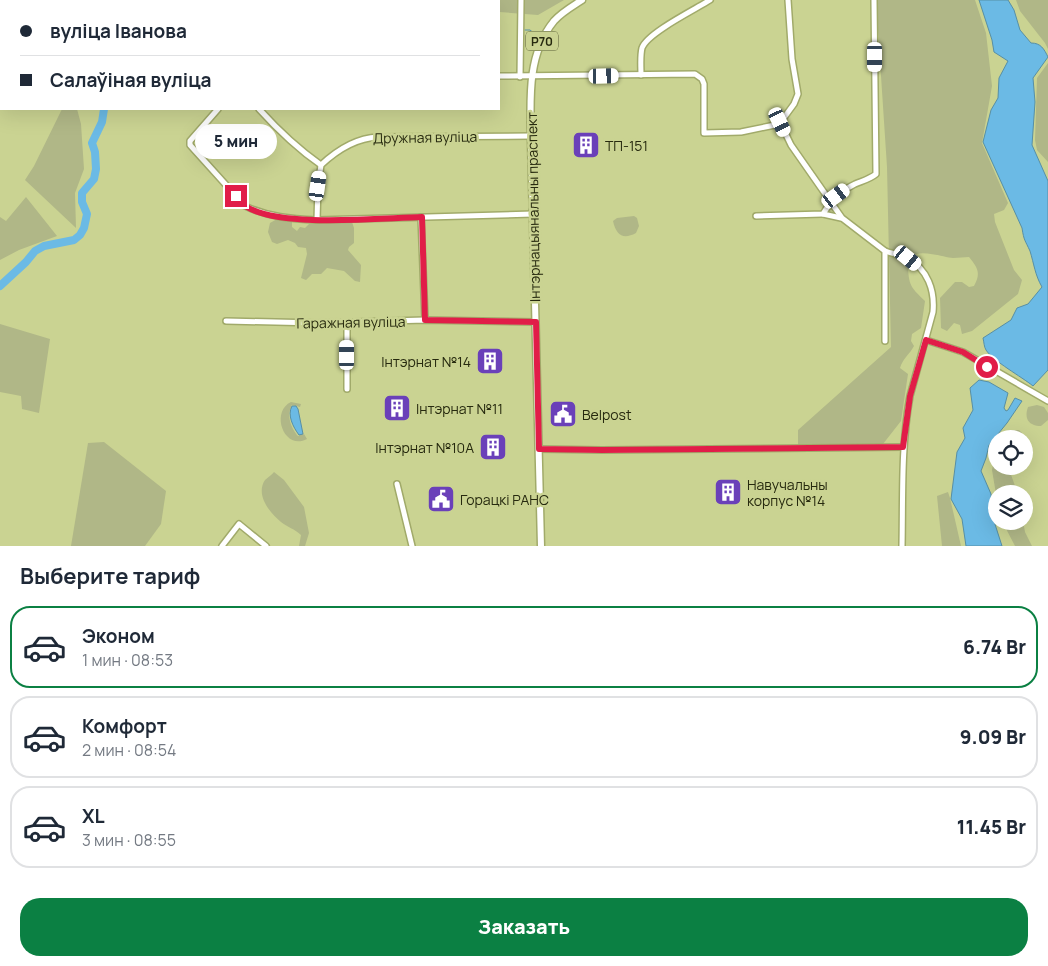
<!DOCTYPE html>
<html lang="ru">
<meta charset="utf-8">
<style>
:root{--surface:#fff;--page:#f2f2f3;--text:#1f2937;--muted:#747a83;--line:#e0e1e3;--accent:#0b8043}
body{margin:0;font-family:Manrope,sans-serif;background:var(--page);color:var(--text);height:100vh;display:flex;flex-direction:column;font-size:19px;white-space:nowrap}
*{box-sizing:border-box;margin:0}
p{font-size:16px;color:var(--muted)}
.icon{flex:none;width:28px;height:28px;fill:none;stroke:currentColor;stroke-width:2;stroke-linecap:round;stroke-linejoin:round}
.map{position:relative;height:546px;overflow:hidden}
.side{display:flex;flex-direction:column;background:var(--surface);flex:1}
.side>*{flex:none}
.banner{position:absolute;left:0px;top:0px;width:500px;height:110px;box-shadow:0 5px 20px #0002;display:grid;align-content:center;height:110px;padding:0 20px;background:var(--surface)}
.fabs{position:absolute;left:988px;top:430px;display:grid;gap:10px}
.fabs a{display:grid;place-items:center;width:45px;height:45px;border-radius:50%;background:var(--surface);box-shadow:0 5px 20px #0002;font-size:25px}
.end{position:absolute;width:22px;height:22px;margin:-11px;border:6px solid #e11d48;background:#fff;box-shadow:0 0 0 2px #fff}
.from{border-radius:50%}
.bubble{position:absolute;height:35px;border-radius:18px;background:var(--surface);box-shadow:0 5px 20px #0002;font-size:16px;font-weight:800;line-height:35px;text-align:center}
.car{position:absolute;width:15px;height:30px;margin:-15px -8px;border-radius:6px;box-shadow:0 0 4px 1px #0007;background:linear-gradient(#fff 24%,#345 0 40%,#fff 0 76%,#345 0 86%,#fff 0)}
.banner b{display:flex;align-items:center;gap:18px;height:48px;font-size:19px}
.banner b+b{border-top:1px solid var(--line)}
.banner i{width:12px;height:12px;background:var(--text)}
ul{padding:0;list-style:none}
li{display:flex;align-items:center;gap:15px;height:82px;margin:0 10px 8px;padding:0 10px;border:2px solid var(--line);border-radius:20px}
li div{flex:1}
li b{display:block;font-size:19px}
li em{font-style:normal;font-weight:800}
li.current{border-color:var(--accent)}
li>.icon{width:45px;height:45px;stroke-width:1.5}
h2{padding:0 20px;font-size:22px;line-height:60px}
.primary-button{display:flex;gap:10px;margin-top:auto;padding:10px 20px}
.primary-button a{flex:1;height:58px;border-radius:20px;background:var(--accent);color:#fff;font-size:20px;font-weight:800;line-height:58px;text-align:center}
.map>svg:first-child{display:block}
.green{fill:#b0b787}
.water{fill:#6bbae5;stroke:#578fa5}
.lines{fill:none;stroke-linecap:round;stroke-linejoin:round}
.stream{stroke:#578fa5;stroke-width:1}
.river{stroke:#6bbae5;stroke-width:8}
.minor-casing{stroke:#a1aa6a;stroke-width:8}
.major-casing{stroke:#a1aa6a;stroke-width:9}
.minor{stroke:#fff;stroke-width:5}
.major{stroke:#fff;stroke-width:6}
.route{stroke:#e11d48;stroke-width:6}
.labels{text-anchor:middle;dominant-baseline:central;stroke-width:5;stroke-linejoin:round;paint-order:stroke}
.shield{fill:#cad392;stroke:#585d36;stroke-width:1}
.shield-label{font-size:12px;font-weight:bold;fill:#272a0f}
.street-label{font-size:14px;fill:#272a0f;stroke:#cad392}
.poi-label{font-size:14px;fill:#272a0f;stroke:#cad392;text-anchor:start}
</style>
<div class="map">
<svg width="1048" height="546" viewBox="0 0 1048 546">
<rect width="100%" height="100%" fill="#cad392"/>
<g class="green">
<polygon points="332,0 564,0 538,15 499,12 499,1"/>
<path d="M876 0H975L986 33 992 86 982 143 1008 203 1004 210 994 214 995 222 1014 270 1022 280 1018 294 972 331 962 334 960 325 954 323 947 331 941 328 940 298 955 282H962L969 287 974 286C981 273 978 268 969 257 964 257 959 258 953 258 940 257 906 243 908 268 909 287 912 288 925 301L921 328 912 334 911 341 914 346C910 354 903 358 900 368L908 374 901 421 883 444 798 450V430L891 347 887 167Z"/>
<polygon points="1016,0 1048,0 1048,49 1045,43 1020,11"/>
<polygon points="1048,63 1048,162 1037,150 1035,140 1037,78"/>
<polygon points="62,109 77,109 81,124 84,169 75,193 76,228 25,180 34,166"/>
<polygon points="26,197 57,236 19,250 0,260 0,217 6,221"/>
<path d="M634 216 637 218 639 226 636 233C623 240 616 235 613 221L617 218Z"/>
<polygon points="277,219 292,222 292,227 297,231 300,227 305,228 309,224 352,222 354,228 354,243 349,247 348,250 361,265 360,282 355,281 344,271 327,268 321,274 312,274 306,280 301,278 307,254 306,248 298,247 295,243 288,240 277,244 272,242 268,232 270,223"/>
<polygon points="0,324 50,339 39,413 22,409 21,396 0,392"/>
<path d="M291 402 301 404 300 407 292 405C286 415 291 428 298 436L304 434 307 439C284 451 270 412 291 402Z"/>
<path d="M1037 405 1044 407 1048 413V420L1041 426C1028 426 1024 418 1028 407Z"/>
<polygon points="1011,430 1019,430 1022,433 1022,439 1002,439 1005,432"/>
<polygon points="104,442 166,491 161,524 145,546 71,546 88,443"/>
<polygon points="996,450 996,466 1010,466 1010,472 1018,494 996,494 992,470"/>
<path d="M274 472 284 480 304 507 309 533 305 546H299L301 535C295 529 287 527 281 522 270 513 255 495 265 480 268 477 272 475 274 472Z"/>
<polygon points="948,492 950,498 961,546 942,546 937,496"/>
<polygon points="1002,521 1023,521 1025,532 1032,546 1015,546"/>
</g>
<g class="water">
<path d="M979 0H1008L1014 10 1020 30 1031 43C1041 43 1044 49 1048 57L1033 78 1035 102 1032 145 1048 181V370L1033 386C1022 377 993 361 986 350 984 347 984 342 983 338L1011 320 1017 308 1028 304 1042 287C1035 275 1034 264 1030 251 1025 240 1024 241 1022 228L983 142 991 110 998 98 999 78 1008 61 994 52 992 40Z"/>
<polygon points="979,380 989,382 1008,393 1004,408 1006,411 1008,410 1015,398 1022,401 1007,423 989,445 986,458 981,471 991,494 993,518 1002,546 966,546 962,519 951,499 957,452 965,438 963,428 973,410 970,388"/>
<path d="M292 406H296L298 409 303 434 299 435C293 427 287 415 292 406Z"/>
</g>
<g class="lines">
<polyline class="stream" points="525,30 530,30 535,34"/>
<g class="river">
<polyline points="62,1 63,0"/>
<polyline points="0,286 26,262 35,251 44,246 74,240 80,235 84,228 87,214 82,202 82,193 94,179 96,169 95,152 92,143 102,122 104,109"/>
</g>
<g class="minor-casing">
<g id="minor">
<path d="M641 75C641 67 640 56 642 48 647 33 696 9 710 0"/>
<polyline points="499,76 695,74 702,79 704,84 704,133 741,132 775,125 783,119 794,104 798,94 792,59 788,0"/>
<polyline points="520,77 521,0"/>
<path d="M218 109 190 141V145L245 206C268 217 292 219 317 220L533 214"/>
<path d="M259 109C278 130 298 149 321 165"/>
<polyline points="780,122 791,145 842,218 885,251 885,341"/>
<polyline points="823,214 841,218"/>
<path d="M756 216 823 214C831 200 840 191 855 184 862 181 870 179 876 174L874 0"/>
<polyline points="421,217 425,320"/>
<path d="M317 220 318 186 321 165C337 150 356 138 378 137L531 136"/>
<path d="M885 251C892 254 900 254 907 258 928 269 935 291 933 312L910 396C901 446 903 496 902 546"/>
<polyline points="226,321 318,323 425,320 536,322"/>
<polyline points="926,340 963,352 1048,401"/>
<polyline points="347,389 347,322"/>
<polyline points="539,449 602,450 903,447"/>
<polyline points="397,484 412,546"/>
<polyline points="222,546 239,524 266,546"/>
</g>
</g>
<g class="major-casing">
<path id="major" d="M541 546 531 140C530 100 527 54 554 21 562 12 573 6 582 0"/>
</g>
<use href="#minor" class="minor"/>
<use href="#major" class="major"/>
</g>
<g class="lines">
<path class="route" d="M236 196C239 200 243 204 247 207 281 228 379 218 422 217L425 320 536 322 539 449 602 450 903 447 910 396 926 340 963 352 987 367"/>
</g>
<defs>
<g id="building-square" transform="scale(1.4375)"><rect x="-9" y="-9" width="18" height="18" rx="4" fill="#6a40b9" stroke="#cad392"/><path d="M-4-6H4V6H1V3H-1V6H-4ZM-2.5-4.3h1.7v1.8h-1.7ZM.8-4.3h1.7v1.8H.8ZM-2.5-1h1.7V.8h-1.7ZM.8-1h1.7V.8H.8Z" fill="#fff"/></g>
<g id="civic-square" transform="scale(1.4375)"><rect x="-9" y="-9" width="18" height="18" rx="4" fill="#6a40b9" stroke="#cad392"/><path d="M-.6-6.5H3V-4.5H.6V-3L4-1V1h2V6H-6V1h2V-1L-.6-3ZM-1.2 2.5V6h2.4V2.5Z" fill="#fff"/></g>
</defs>
<g fill-rule="evenodd">
<use href="#building-square" x="586" y="145"/>
<use href="#building-square" x="490" y="361"/>
<use href="#building-square" x="397" y="408"/>
<use href="#civic-square" x="563" y="414"/>
<use href="#building-square" x="493" y="447"/>
<use href="#building-square" x="728" y="492"/>
<use href="#civic-square" x="441" y="499"/>
</g>
<g class="labels">
<rect class="shield" x="526" y="31.5" width="32" height="19" rx="4"/>
<g class="shield-label">
<text x="542" y="41">Р70</text>
</g>
<g class="street-label">
<text transform="translate(425 137) rotate(-1)">Дружная вуліца</text>
<text transform="translate(533 207) rotate(-91)">Інтэрнацыянальны праспект</text>
<text transform="translate(351 322) rotate(-1)">Гаражная вуліца</text>
</g>
<g class="poi-label">
<text x="605" y="145">ТП-151</text>
<text x="471" y="361" text-anchor="end">Інтэрнат №14</text>
<text x="416" y="408">Інтэрнат №11</text>
<text x="582" y="414">Belpost</text>
<text x="474" y="447" text-anchor="end">Інтэрнат №10А</text>
<text x="747" y="484">Навучальны<tspan x="747" dy="16">корпус №14</tspan></text>
<text x="460" y="499">Горацкі РАНС</text>
</g>
</g>
</svg>
<div class="fabs">
<a><svg class="icon" aria-label="locate" viewBox="0 0 24 24"><circle cx="12" cy="12" r="6"/><path d="M12 2v4M12 18v4M2 12h4M18 12h4"/></svg></a>
<a><svg class="icon" aria-label="layers" viewBox="0 0 24 24"><path d="M12 4l9 5-9 5-9-5zM3 14l9 5 9-5"/></svg></a>
</div>
<i class="end from" style="left:987px;top:367px"></i>
<i class="end" style="left:236px;top:196px"></i>
<div class="bubble" style="left:195px;top:124px;width:82px">5 мин</div>
<i class="car" style="left:875px;top:57px;rotate:180deg"></i>
<i class="car" style="left:604px;top:76px;rotate:89deg"></i>
<i class="car" style="left:780px;top:122px;rotate:155deg"></i>
<i class="car" style="left:318px;top:186px;rotate:8deg"></i>
<i class="car" style="left:836px;top:196px;rotate:54deg"></i>
<i class="car" style="left:908px;top:258px;rotate:129deg"></i>
<i class="car" style="left:347px;top:355px;rotate:0deg"></i>
<div class="banner">
<b><i class="from"></i>вуліца Іванова</b>
<b><i></i>Салаўіная вуліца</b>
</div>
</div>
<section class="side">
<h2>Выберите тариф</h2>
<ul>
<li class="current"><svg class="icon" aria-label="car" viewBox="0 0 24 24"><path d="M5 17H2v-5l4-1 3-4h7l3 4 3 1v5h-3M9 17h6M6 11h13"/><circle cx="7" cy="17" r="2"/><circle cx="17" cy="17" r="2"/></svg><div><b>Эконом</b><p>1 мин · 08:53</p></div><em>6.74 Br</em></li>
<li><svg class="icon" aria-label="car" viewBox="0 0 24 24"><path d="M5 17H2v-5l4-1 3-4h7l3 4 3 1v5h-3M9 17h6M6 11h13"/><circle cx="7" cy="17" r="2"/><circle cx="17" cy="17" r="2"/></svg><div><b>Комфорт</b><p>2 мин · 08:54</p></div><em>9.09 Br</em></li>
<li><svg class="icon" aria-label="car" viewBox="0 0 24 24"><path d="M5 17H2v-5l4-1 3-4h7l3 4 3 1v5h-3M9 17h6M6 11h13"/><circle cx="7" cy="17" r="2"/><circle cx="17" cy="17" r="2"/></svg><div><b>XL</b><p>3 мин · 08:55</p></div><em>11.45 Br</em></li>
</ul>
<div class="primary-button"><a>Заказать</a></div>
</section>
